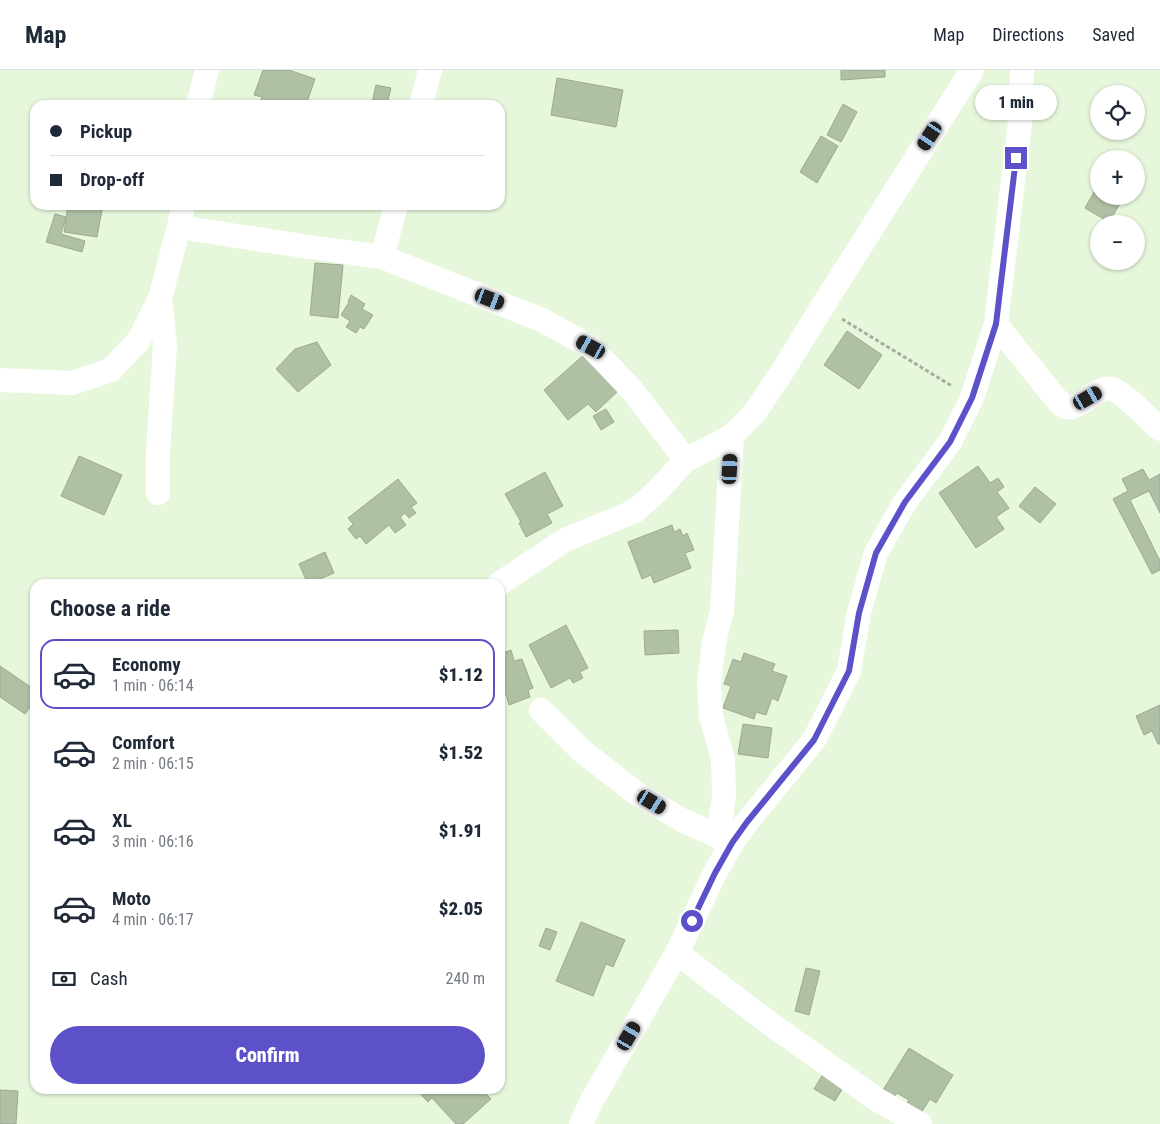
<!DOCTYPE html>
<meta charset="utf-8">
<style>
:root{--surface:#fff;--page:#f2f2f3;--text:#1f2937;--muted:#747a83;--line:#e0e1e3;--accent:#5c51c9}
body{margin:0;font-family:"Roboto Condensed",sans-serif;background:var(--page);color:var(--text);height:100vh;display:flex;flex-direction:column;font-size:19px;white-space:nowrap}
*{box-sizing:border-box;margin:0}
p{font-size:16px;color:var(--muted)}
.icon{flex:none;width:28px;height:28px;fill:none;stroke:currentColor;stroke-width:2;stroke-linecap:round;stroke-linejoin:round}
.map{position:relative;flex:1;overflow:hidden}
.details{position:absolute;left:30px;top:509px;width:475px;height:515px;display:flex;flex-direction:column;background:var(--surface);border-radius:15px;box-shadow:0 1px 4px #0004}
.details>*{flex:none}
.hud{position:absolute;left:30px;top:30px;width:475px;height:110px;border-radius:15px;box-shadow:0 1px 4px #0004;display:grid;align-content:center;height:110px;padding:0 20px;background:var(--surface)}
.tools{position:absolute;left:1090px;top:15px;display:grid;gap:10px}
.tools a{display:grid;place-items:center;width:55px;height:55px;border-radius:50%;background:var(--surface);box-shadow:0 1px 4px #0004;font-size:25px}
.end{position:absolute;width:22px;height:22px;margin:-11px;border:6px solid #5c51c9;background:#fff;box-shadow:0 0 0 2px #fff}
.from{border-radius:50%}
.bubble{position:absolute;height:35px;border-radius:18px;background:var(--surface);box-shadow:0 1px 4px #0004;font-size:16px;font-weight:800;line-height:35px;text-align:center}
.car{position:absolute;width:15px;height:30px;margin:-15px -8px;border-radius:6px;box-shadow:0 0 4px 1px #0007;background:linear-gradient(#222 24%,#8ab4d8 0 40%,#222 0 76%,#8ab4d8 0 86%,#222 0)}
.hud b{display:flex;align-items:center;gap:18px;height:48px;font-size:19px}
.hud b+b{border-top:1px solid var(--line)}
.hud i{width:12px;height:12px;background:var(--text)}
ul{padding:0;list-style:none}
li{display:flex;align-items:center;gap:15px;height:70px;margin:0 10px 8px;padding:0 10px;border:2px solid transparent;border-radius:15px}
li div{flex:1}
li b{display:block;font-size:19px}
li em{font-style:normal;font-weight:800}
li.on{border-color:var(--accent)}
li>.icon{width:45px;height:45px;stroke-width:1.5}
h2{padding:0 20px;font-size:22px;line-height:60px}
.pay{display:flex;align-items:center;gap:12px;height:55px;padding:0 20px;font-size:19px}
.pay p{margin-inline-start:auto}
.button{display:flex;gap:10px;margin-top:auto;padding:10px 20px}
.button a{flex:1;height:58px;border-radius:30px;background:var(--accent);color:#fff;font-size:20px;font-weight:800;line-height:58px;text-align:center}
header{display:flex;align-items:center;gap:30px;box-sizing:border-box;height:70px;padding:0 25px;background:var(--surface);border-bottom:1px solid var(--line)}
header strong{font-size:24px}
nav{display:flex;gap:28px;margin-inline-start:auto;font-size:18px}
.map>svg:first-child{display:block}
.building{fill:#b0c0a5;stroke:#9baa90}
.lines{fill:none;stroke-linecap:round;stroke-linejoin:round}
.path{stroke:#a2af9a;stroke-width:3;stroke-dasharray:4 2.5;stroke-linecap:butt}
.minor{stroke:#fff;stroke-width:24}
.route{stroke:#5c51c9;stroke-width:6}
</style>
<header>
<strong>Map</strong>
<nav><a>Map</a><a>Directions</a><a>Saved</a></nav>
</header>
<div class="map">
<svg width="1160" height="1054" viewBox="0 0 1160 1054">
<rect width="100%" height="100%" fill="#e7f7dc"/>
<g class="building">
<polygon points="263,0 289,0 315,9 306,35 266,35 260,33 262,27 254,25"/>
<polygon points="841,0 885,0 885,7 841,10"/>
<polygon points="557,8 623,20 616,57 551,45"/>
<polygon points="376,15 391,18 387,35 380,35 372,33"/>
<polygon points="843,34 857,42 841,72 827,65"/>
<polygon points="821,66 838,76 817,113 800,102"/>
<polygon points="1099,113 1099,126 1124,127 1109,152 1085,138"/>
<polygon points="68,135 102,140 97,167 64,162"/>
<polygon points="55,144 66,147 61,164 85,171 82,182 46,172"/>
<polygon points="315,193 343,195 338,248 310,245"/>
<polygon points="351,225 365,234 362,239 373,245 364,259 360,257 356,263 346,257 350,251 341,245 349,232 348,232"/>
<polygon points="847,261 882,285 859,319 824,295"/>
<polygon points="317,272 331,295 298,322 276,299 295,279"/>
<polygon points="586,283 620,319 596,342 588,334 568,350 544,320"/>
<polygon points="606,339 614,352 601,360 593,346"/>
<polygon points="79,386 122,405 104,445 61,426"/>
<polygon points="978,396 990,413 998,408 1004,417 997,422 1009,438 996,447 1004,459 976,478 939,423"/>
<polygon points="1143,399 1149,410 1160,404 1160,443 1149,421 1130,430 1159,489 1160,489 1160,500 1152,504 1113,429 1128,421 1122,409"/>
<polygon points="545,402 563,436 547,444 552,453 526,467 519,453 521,452 505,424"/>
<polygon points="398,409 417,433 411,437 416,443 409,448 405,443 400,447 406,455 395,463 389,455 366,474 360,466 356,469 348,459 353,454 348,448"/>
<polygon points="1035,417 1056,434 1040,453 1019,436"/>
<polygon points="672,455 674,462 680,459 683,466 687,463 694,480 685,483 691,498 654,513 651,505 642,509 628,472"/>
<polygon points="325,482 334,503 308,514 299,494"/>
<polygon points="566,555 588,598 580,602 583,608 573,613 570,608 551,618 529,575"/>
<polygon points="678,560 679,583 645,585 644,561"/>
<polygon points="511,580 514,591 522,589 533,618 528,620 530,627 509,635 506,624 500,626 500,584"/>
<polygon points="744,583 775,594 772,601 787,606 778,631 772,628 766,645 756,642 754,649 723,638 731,616 724,614 733,589 741,592"/>
<polygon points="0,596 35,620 35,629 25,644 0,627"/>
<polygon points="1160,635 1160,674 1158,674 1152,661 1144,665 1136,646"/>
<polygon points="743,654 772,658 768,688 738,684"/>
<polygon points="581,852 625,870 613,897 606,894 593,926 556,911"/>
<polygon points="546,858 557,862 550,880 539,876"/>
<polygon points="806,898 820,901 809,945 795,941"/>
<polygon points="909,978 953,1005 936,1033 930,1029 919,1046 905,1036 909,1030 897,1023 894,1027 883,1020"/>
<polygon points="823,1004 844,1016 835,1031 814,1019"/>
<polygon points="416,1019 481,1019 491,1029 463,1054 456,1054 432,1028 428,1032"/>
<polygon points="0,1020 18,1021 16,1054 0,1054"/>
</g>
<g class="lines">
<polyline class="path" points="842,249 952,316"/>
<g class="minor">
<polyline points="198,35 207,0"/>
<polyline points="421,35 430,0"/>
<polyline points="179,157 303,176 382,187 542,250 591,277 632,320 686,390"/>
<polyline points="382,187 396,135"/>
<path d="M996 254 1057 330C1059 332 1063 336 1066 337 1080 340 1097 315 1112 319 1123 322 1150 350 1160 359"/>
<polyline points="0,310 72,313 111,300 139,270 160,228 179,157 183,135"/>
<polyline points="158,423 158,383 165,275 160,228"/>
<polyline points="499,514 565,470 635,441 655,423 686,390 732,366 755,342 782,302 822,237 972,0"/>
<polyline points="541,640 582,681 636,723 682,750 731,772"/>
<polyline points="718,767 724,727 723,689 711,646 709,615 714,572 722,541 732,366"/>
<polyline points="677,883 772,955 876,1029 920,1054"/>
<polyline points="581,1054 591,1032 677,883 715,803 732,773 747,752 814,670 849,601 859,543 876,483 905,432 950,372 972,328 996,254 1020,52 1022,0"/>
</g>
</g>
<g class="lines">
<polyline class="route" points="692,851 715,803 732,773 747,752 814,670 849,601 859,543 876,483 905,432 950,372 972,328 996,254 1016,88"/>
</g>
</svg>
<div class="tools">
<a><svg class="icon" aria-label="locate" viewBox="0 0 24 24"><circle cx="12" cy="12" r="6"/><path d="M12 2v4M12 18v4M2 12h4M18 12h4"/></svg></a>
<a>+</a>
<a>−</a>
</div>
<i class="end from" style="left:692px;top:851px"></i>
<i class="end" style="left:1016px;top:88px"></i>
<div class="bubble" style="left:975px;top:15px;width:82px">1 min</div>
<i class="car" style="left:930px;top:66px;rotate:213deg"></i>
<i class="car" style="left:490px;top:229px;rotate:111deg"></i>
<i class="car" style="left:591px;top:277px;rotate:299deg"></i>
<i class="car" style="left:1088px;top:328px;rotate:60deg"></i>
<i class="car" style="left:730px;top:399px;rotate:3deg"></i>
<i class="car" style="left:652px;top:732px;rotate:121deg"></i>
<i class="car" style="left:629px;top:966px;rotate:30deg"></i>
<div class="hud">
<b><i class="from"></i>Pickup</b>
<b><i></i>Drop-off</b>
</div>
<section class="details">
<h2>Choose a ride</h2>
<ul>
<li class="on"><svg class="icon" aria-label="car" viewBox="0 0 24 24"><path d="M5 17H2v-5l4-1 3-4h7l3 4 3 1v5h-3M9 17h6M6 11h13"/><circle cx="7" cy="17" r="2"/><circle cx="17" cy="17" r="2"/></svg><div><b>Economy</b><p>1 min · 06:14</p></div><em>$1.12</em></li>
<li><svg class="icon" aria-label="car" viewBox="0 0 24 24"><path d="M5 17H2v-5l4-1 3-4h7l3 4 3 1v5h-3M9 17h6M6 11h13"/><circle cx="7" cy="17" r="2"/><circle cx="17" cy="17" r="2"/></svg><div><b>Comfort</b><p>2 min · 06:15</p></div><em>$1.52</em></li>
<li><svg class="icon" aria-label="car" viewBox="0 0 24 24"><path d="M5 17H2v-5l4-1 3-4h7l3 4 3 1v5h-3M9 17h6M6 11h13"/><circle cx="7" cy="17" r="2"/><circle cx="17" cy="17" r="2"/></svg><div><b>XL</b><p>3 min · 06:16</p></div><em>$1.91</em></li>
<li><svg class="icon" aria-label="car" viewBox="0 0 24 24"><path d="M5 17H2v-5l4-1 3-4h7l3 4 3 1v5h-3M9 17h6M6 11h13"/><circle cx="7" cy="17" r="2"/><circle cx="17" cy="17" r="2"/></svg><div><b>Moto</b><p>4 min · 06:17</p></div><em>$2.05</em></li>
</ul>
<div class="pay"><svg class="icon" aria-label="cash" viewBox="0 0 24 24"><path d="M3 7h18v10H3z"/><circle cx="12" cy="12" r="2"/></svg>Cash<p>240 m</p></div>
<div class="button"><a>Confirm</a></div>
</section>
</div>
